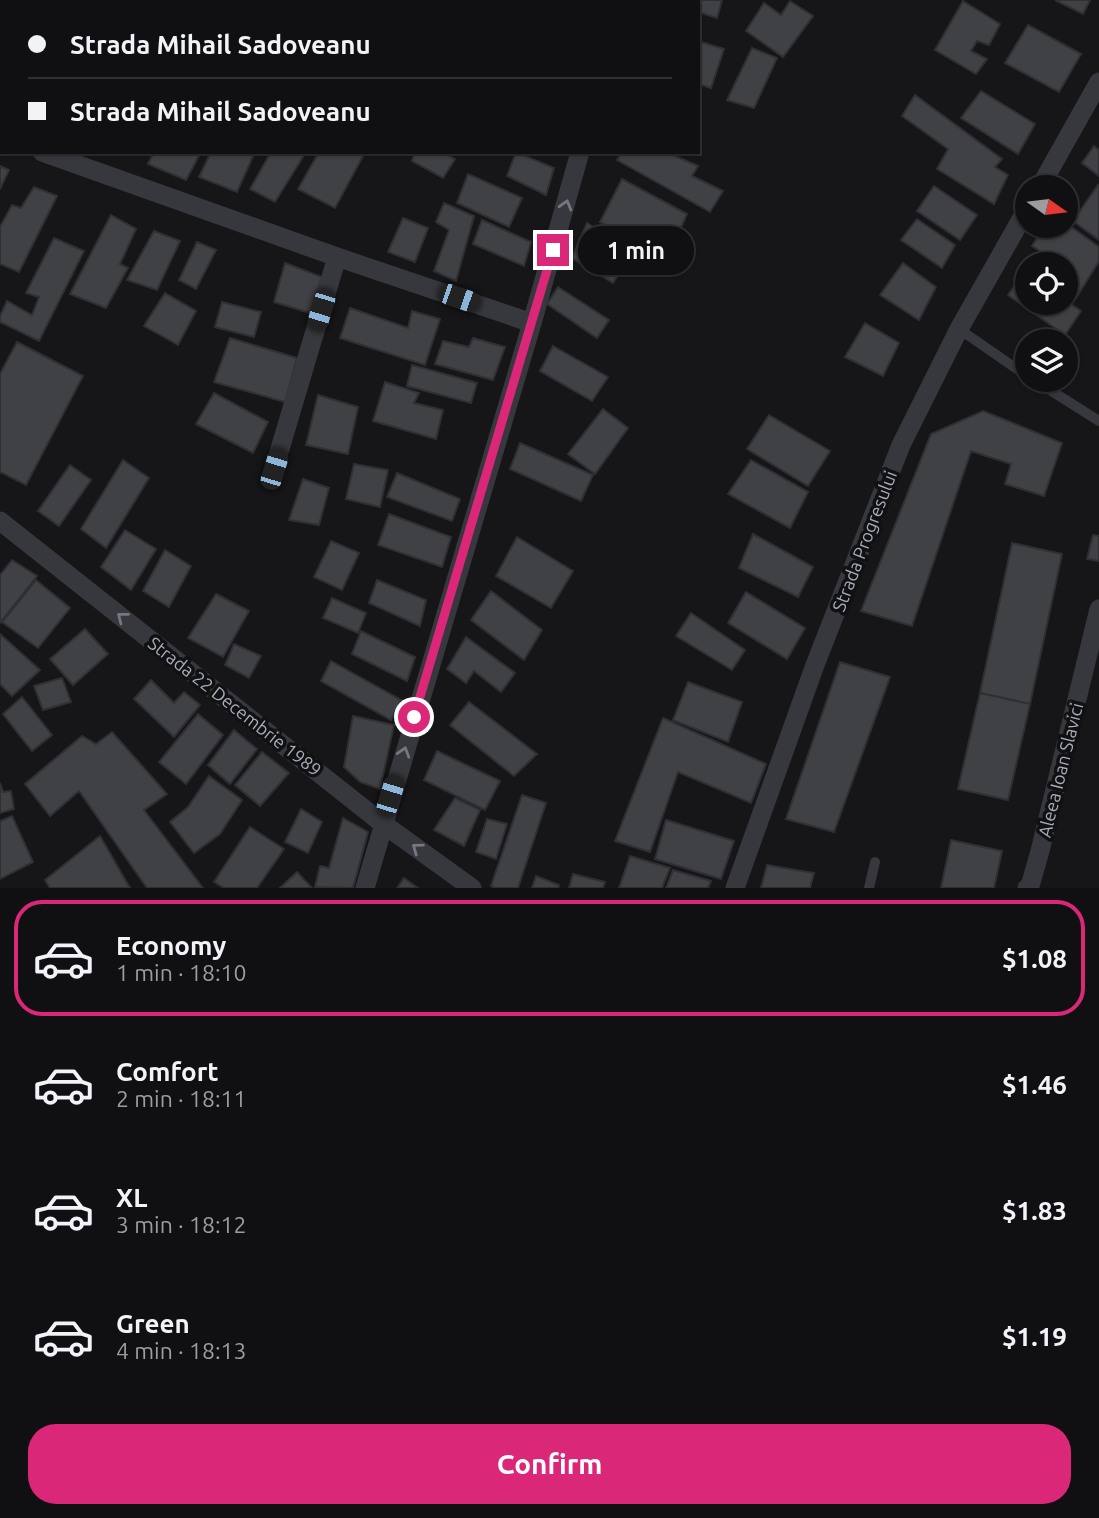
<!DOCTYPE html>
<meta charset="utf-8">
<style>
:root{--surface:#101012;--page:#1e1e20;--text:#f1f3f6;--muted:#9c9d9f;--line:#303032;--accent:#db2777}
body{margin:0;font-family:Ubuntu,sans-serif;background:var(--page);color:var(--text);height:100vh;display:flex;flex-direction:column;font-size:26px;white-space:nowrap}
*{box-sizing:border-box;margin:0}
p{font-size:23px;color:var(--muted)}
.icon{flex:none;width:38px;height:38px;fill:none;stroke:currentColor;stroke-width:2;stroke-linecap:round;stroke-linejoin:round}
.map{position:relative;height:888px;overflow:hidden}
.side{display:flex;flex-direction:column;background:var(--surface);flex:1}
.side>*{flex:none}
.hud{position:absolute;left:0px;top:0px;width:700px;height:154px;box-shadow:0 2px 5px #0004,0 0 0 2px var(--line);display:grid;align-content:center;height:154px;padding:0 28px;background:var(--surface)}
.needle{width:46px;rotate:104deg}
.fabs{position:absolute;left:1015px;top:175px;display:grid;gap:14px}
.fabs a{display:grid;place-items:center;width:63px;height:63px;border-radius:50%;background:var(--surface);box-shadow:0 2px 5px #0004,0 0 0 2px var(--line);font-size:35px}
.end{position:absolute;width:32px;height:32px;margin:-16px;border:9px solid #db2777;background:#fff;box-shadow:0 0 0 4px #fff}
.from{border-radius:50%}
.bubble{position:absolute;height:49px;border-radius:24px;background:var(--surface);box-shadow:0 2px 5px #0004,0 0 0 2px var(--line);font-size:23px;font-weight:600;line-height:49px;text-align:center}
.car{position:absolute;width:21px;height:42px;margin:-21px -10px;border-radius:9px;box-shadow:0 0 5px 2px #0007;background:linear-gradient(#222 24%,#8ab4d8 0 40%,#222 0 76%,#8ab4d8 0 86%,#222 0)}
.hud b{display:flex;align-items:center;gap:24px;height:66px;font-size:26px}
.hud b+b{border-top:2px solid var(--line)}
.hud i{width:18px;height:18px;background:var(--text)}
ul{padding:12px 0 0;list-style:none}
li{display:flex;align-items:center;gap:21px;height:116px;margin:0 14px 10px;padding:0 14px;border:4px solid transparent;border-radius:28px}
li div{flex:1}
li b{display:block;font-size:26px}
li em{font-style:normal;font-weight:600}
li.current{border-color:var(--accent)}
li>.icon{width:63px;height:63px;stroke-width:1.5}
.cta{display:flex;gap:14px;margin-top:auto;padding:14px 28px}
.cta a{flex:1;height:80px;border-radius:28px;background:var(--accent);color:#fff;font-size:28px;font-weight:600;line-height:80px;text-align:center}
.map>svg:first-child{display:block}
.building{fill:#404145;stroke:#303034;stroke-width:2}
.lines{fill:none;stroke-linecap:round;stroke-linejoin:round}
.service{stroke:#37383d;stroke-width:10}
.minor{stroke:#37383d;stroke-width:19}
.oneway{stroke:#757881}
.route{stroke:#db2777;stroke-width:9}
.labels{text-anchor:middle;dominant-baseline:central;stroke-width:7;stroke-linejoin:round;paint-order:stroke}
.street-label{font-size:18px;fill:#a8adb8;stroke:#111113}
</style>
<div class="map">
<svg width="1099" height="888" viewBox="0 0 1099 888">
<rect width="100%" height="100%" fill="#161618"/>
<g class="building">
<polygon points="519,0 560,0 568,2 519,2"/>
<polygon points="657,0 722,0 717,18 698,12 698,2"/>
<polygon points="1055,0 1090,0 1083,14"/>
<polygon points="790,1 813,16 783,57 746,31 764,3 781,15"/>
<polygon points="963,1 1000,24 989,45 977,41 971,51 987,59 976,74 935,50"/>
<polygon points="1028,25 1081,54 1059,92 1005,63"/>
<polygon points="698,41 724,49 711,88 698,84"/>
<polygon points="752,48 777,58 754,108 727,100"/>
<polygon points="981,91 1035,124 1018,154 961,118"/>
<polygon points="915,95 1002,159 995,167 1008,175 994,204 937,169 948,149 902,116"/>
<polygon points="1094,146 1099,150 1099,176 1082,163"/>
<polygon points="154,152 201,152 186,180 148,164"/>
<polygon points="211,152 255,152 237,192 199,177"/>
<polygon points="271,152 306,152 275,202 250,189"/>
<polygon points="319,152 355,152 363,156 335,208 298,189"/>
<polygon points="415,152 442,152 455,159 443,178 412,161"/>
<polygon points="516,152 554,168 546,195 507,176"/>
<polygon points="622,152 675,152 673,155 698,166 692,176 723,191 710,212 617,160"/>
<polygon points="0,166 9,170 0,189"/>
<polygon points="468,174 522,198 509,227 457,203"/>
<polygon points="622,179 687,214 667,259 600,222"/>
<polygon points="1098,185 1099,186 1099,240 1073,221"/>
<polygon points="934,186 977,215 960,240 917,211"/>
<polygon points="34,187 57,196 19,272 0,264 0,227 12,205 21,208"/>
<polygon points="444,203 474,216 456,281 434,271 449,230 436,222"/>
<polygon points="111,215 136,229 120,264 128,268 106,308 70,294"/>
<polygon points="403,218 428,228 415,262 388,252"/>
<polygon points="917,219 955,245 942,268 901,240"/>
<polygon points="482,220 531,242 524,266 473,244"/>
<polygon points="587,223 609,237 602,248 627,261 613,283 572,258"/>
<polygon points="1066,223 1099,247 1099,261 1076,298 1066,290 1066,276 1070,270 1066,264 1061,264 1032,246 1045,226 1066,226"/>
<polygon points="154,231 180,241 157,290 127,280"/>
<polygon points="54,238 84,251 39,341 0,322 0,316 7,301 32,315 39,297 26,293"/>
<polygon points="197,242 216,250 196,289 179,280"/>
<polygon points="285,263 322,277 310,313 274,302"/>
<polygon points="903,263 936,287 919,320 880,295"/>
<polygon points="1024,273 1027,275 1027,303 1066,301 1081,311 1065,335 1008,295"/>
<polygon points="558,287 609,320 597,338 547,304"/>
<polygon points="165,293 196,311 178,345 144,326"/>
<polygon points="222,302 261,312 254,337 215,327"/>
<polygon points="350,308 408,328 412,311 440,319 425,365 340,338"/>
<polygon points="865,323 899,343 883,376 845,357"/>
<polygon points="230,338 297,358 285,402 214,382"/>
<polygon points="473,338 505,347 493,380 435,364 443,341 469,347"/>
<polygon points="17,342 83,376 26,485 0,472 0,374"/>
<polygon points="553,346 608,377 592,401 540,371"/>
<polygon points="412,365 477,383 471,403 407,386"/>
<polygon points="385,382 419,393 414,403 443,410 436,439 373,421"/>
<polygon points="214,393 268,422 253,453 196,424"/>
<polygon points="318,395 358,407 348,454 306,445"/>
<polygon points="603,409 628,428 595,474 568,454"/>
<polygon points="983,411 1062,443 1044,496 1005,484 1011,464 971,451 912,626 861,611 931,434"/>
<polygon points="769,415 830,451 808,486 747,449"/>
<polygon points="520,443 593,475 581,501 510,469"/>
<polygon points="123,460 149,478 106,548 81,529"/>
<polygon points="751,460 808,492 790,528 728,494"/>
<polygon points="354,464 388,470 380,507 346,499"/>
<polygon points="70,465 91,480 59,526 38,511"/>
<polygon points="397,473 460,499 452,521 387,497"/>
<polygon points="303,479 329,488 319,525 289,520"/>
<polygon points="389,514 451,537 442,567 378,545"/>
<polygon points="125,530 156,549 131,590 101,567"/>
<polygon points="753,534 813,567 798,597 739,568"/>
<polygon points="1093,535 1099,536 1099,561 1087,559"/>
<polygon points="517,537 573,571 551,608 496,576"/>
<polygon points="331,541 359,553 342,590 314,577"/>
<polygon points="1012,543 1062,554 1030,704 980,693"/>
<polygon points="165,550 191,566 169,607 143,591"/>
<polygon points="12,560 37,576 0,623 0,575"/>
<polygon points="36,580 70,608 38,648 2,622"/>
<polygon points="377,580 426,600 420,626 369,603"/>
<polygon points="491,591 542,630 524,660 471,620"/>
<polygon points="746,592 805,628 787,659 728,623"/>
<polygon points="216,594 249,611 223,657 188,638"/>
<polygon points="332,598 366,613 358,633 323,618"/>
<polygon points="691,613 745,650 732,670 676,636"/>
<polygon points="85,629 108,654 73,685 50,659"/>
<polygon points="361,631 415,657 407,681 352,654"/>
<polygon points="0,634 40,670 12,696 0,684"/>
<polygon points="466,637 515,673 501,692 474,671 466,683 447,669"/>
<polygon points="234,644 261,656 249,678 225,665"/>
<polygon points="331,661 401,700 391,720 321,681"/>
<polygon points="840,662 890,677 834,832 786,819"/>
<polygon points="62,678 71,702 43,710 34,686"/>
<polygon points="151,680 174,703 184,692 200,705 174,737 134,699"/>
<polygon points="688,682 742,702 728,742 673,720"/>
<polygon points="980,693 1030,704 1008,800 958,789"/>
<polygon points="22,697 52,735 32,751 3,714"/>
<polygon points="469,702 537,754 514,776 450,725"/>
<polygon points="198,714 223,735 186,784 159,762"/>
<polygon points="353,716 394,725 380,789 360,782 344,767"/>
<polygon points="663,718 766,764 751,803 678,772 650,852 615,841"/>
<polygon points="234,730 257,749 230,784 208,765"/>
<polygon points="112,732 167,794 144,810 203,888 147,888 79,791 50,816 25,784 82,736 96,744"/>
<polygon points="437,751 500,781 485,810 424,780"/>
<polygon points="262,752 289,773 260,806 235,785"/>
<polygon points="209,776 242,800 220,834 194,853 170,822 188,807"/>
<polygon points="0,783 3,792 11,791 14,809 0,813"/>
<polygon points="522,795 546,803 518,888 495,888 491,886"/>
<polygon points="455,798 480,810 464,846 434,830"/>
<polygon points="301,809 322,822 308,853 285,842"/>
<polygon points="12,816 33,862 0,879 0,821"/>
<polygon points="343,818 368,832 353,888 315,887 320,866 329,868"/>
<polygon points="487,819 507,824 496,859 476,852"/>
<polygon points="666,820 734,841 721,879 655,859"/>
<polygon points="250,827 284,849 257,888 224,888 214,882"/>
<polygon points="100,836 130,888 50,888 45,880"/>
<polygon points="951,840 1002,851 994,888 941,888"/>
<polygon points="630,856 670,868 662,888 619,888"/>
<polygon points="767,865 814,873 810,888 761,888"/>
<polygon points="673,870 711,881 708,888 666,888"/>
<polygon points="297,872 312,888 280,888"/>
<polygon points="573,874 605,882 603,888 569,888"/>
<polygon points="536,876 559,885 558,888 532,888"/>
<polygon points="404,878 418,888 397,888"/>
</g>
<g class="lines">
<g class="service">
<polyline points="959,329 1027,376"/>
<polyline points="1034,380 1099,421"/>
<polyline points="869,888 875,862"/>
</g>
<g class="minor">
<polyline points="623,2 623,0"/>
<polyline points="0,138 2,138"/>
<polyline points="42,152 337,257 532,323"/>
<polyline points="1040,187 1099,82"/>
<polyline points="274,469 337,257"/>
<polyline points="0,521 382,823 472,888"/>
<polyline points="365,888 532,323 580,152"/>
<polyline points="735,888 815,665 901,445 959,329 1027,209"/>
<polyline points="1027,888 1030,886 1040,851 1099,609"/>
</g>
</g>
<defs><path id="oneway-chevron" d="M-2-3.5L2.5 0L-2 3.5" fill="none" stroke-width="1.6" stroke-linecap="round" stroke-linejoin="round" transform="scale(1.75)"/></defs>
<g class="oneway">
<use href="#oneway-chevron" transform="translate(566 205) rotate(-74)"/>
<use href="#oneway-chevron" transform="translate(122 617) rotate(-142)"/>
<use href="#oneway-chevron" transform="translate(404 752) rotate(-73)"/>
<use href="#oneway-chevron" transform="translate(417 848) rotate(-144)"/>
</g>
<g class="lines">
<polyline class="route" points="414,717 553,250"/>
</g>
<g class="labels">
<g class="street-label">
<text transform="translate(864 541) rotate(-69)">Strada Progresului</text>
<text transform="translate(235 706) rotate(38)">Strada 22 Decembrie 1989</text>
<text transform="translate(1060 770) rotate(-76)">Aleea Ioan Slavici</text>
</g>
</g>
</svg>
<div class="fabs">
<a><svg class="needle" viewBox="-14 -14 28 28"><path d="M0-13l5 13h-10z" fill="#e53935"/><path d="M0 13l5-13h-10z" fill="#9c9d9f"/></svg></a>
<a><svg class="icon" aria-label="locate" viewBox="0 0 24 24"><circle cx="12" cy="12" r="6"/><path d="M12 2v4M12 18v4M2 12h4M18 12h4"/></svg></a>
<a><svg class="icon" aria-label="layers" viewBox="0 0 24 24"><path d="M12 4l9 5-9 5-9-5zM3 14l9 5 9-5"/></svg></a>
</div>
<i class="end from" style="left:414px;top:717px"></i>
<i class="end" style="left:553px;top:250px"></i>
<div class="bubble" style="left:578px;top:226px;width:116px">1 min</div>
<i class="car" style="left:459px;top:298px;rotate:109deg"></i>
<i class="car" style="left:321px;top:310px;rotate:197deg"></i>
<i class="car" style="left:274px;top:469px;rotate:17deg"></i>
<i class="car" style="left:390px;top:796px;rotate:17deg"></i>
<div class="hud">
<b><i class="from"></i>Strada Mihail Sadoveanu</b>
<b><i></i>Strada Mihail Sadoveanu</b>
</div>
</div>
<section class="side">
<ul>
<li class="current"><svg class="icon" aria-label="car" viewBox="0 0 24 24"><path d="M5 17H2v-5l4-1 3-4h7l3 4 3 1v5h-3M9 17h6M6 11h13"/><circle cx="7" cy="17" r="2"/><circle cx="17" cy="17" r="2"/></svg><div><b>Economy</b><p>1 min · 18:10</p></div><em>$1.08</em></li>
<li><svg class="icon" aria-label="car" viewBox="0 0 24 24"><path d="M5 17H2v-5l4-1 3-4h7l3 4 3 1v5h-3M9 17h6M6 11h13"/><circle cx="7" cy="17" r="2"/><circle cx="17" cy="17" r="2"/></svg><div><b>Comfort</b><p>2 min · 18:11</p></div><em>$1.46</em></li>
<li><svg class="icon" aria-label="car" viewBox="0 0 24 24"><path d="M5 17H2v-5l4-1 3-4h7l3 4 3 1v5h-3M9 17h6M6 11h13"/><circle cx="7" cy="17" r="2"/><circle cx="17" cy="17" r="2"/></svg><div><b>XL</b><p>3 min · 18:12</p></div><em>$1.83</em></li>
<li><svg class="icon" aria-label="car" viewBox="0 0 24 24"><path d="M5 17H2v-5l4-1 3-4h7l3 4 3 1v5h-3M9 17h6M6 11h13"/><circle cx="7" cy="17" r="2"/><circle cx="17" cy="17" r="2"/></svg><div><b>Green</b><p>4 min · 18:13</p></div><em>$1.19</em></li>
</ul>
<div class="cta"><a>Confirm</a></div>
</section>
